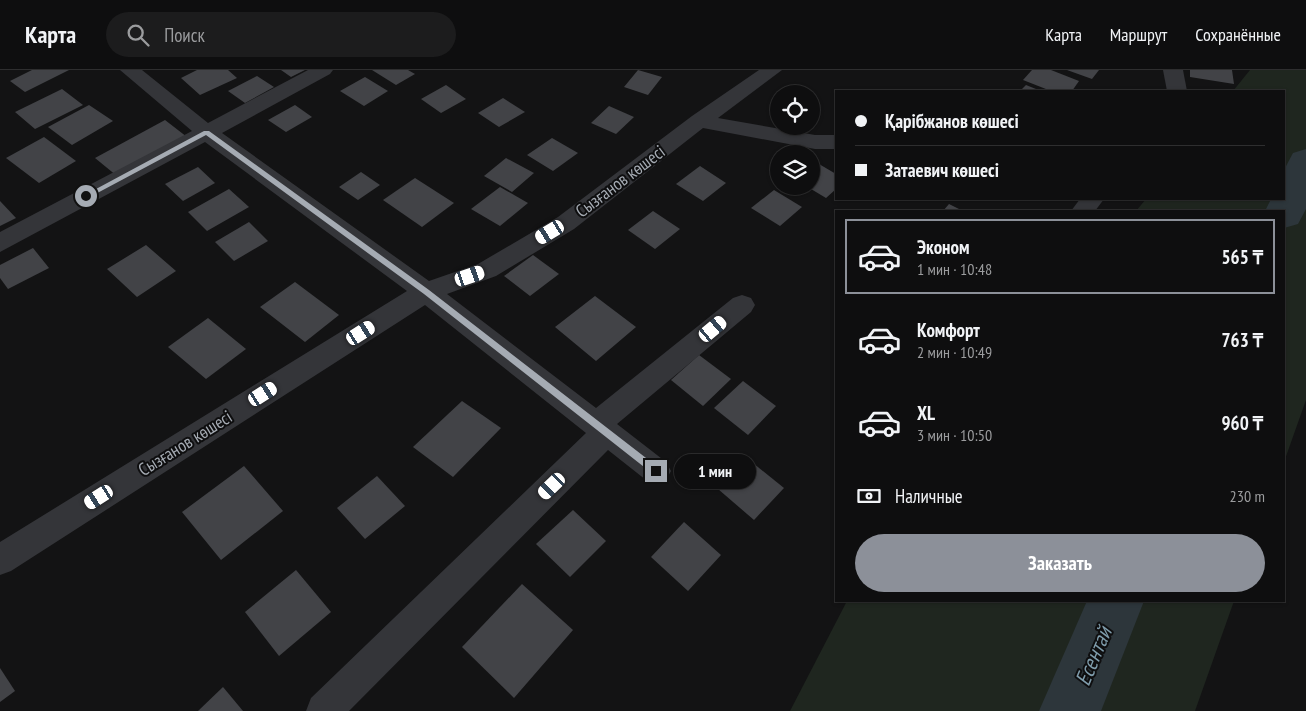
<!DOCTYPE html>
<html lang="ru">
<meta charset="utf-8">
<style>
:root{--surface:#0e0e0f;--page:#1c1c1d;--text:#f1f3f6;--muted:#9b9c9e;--line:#2e2e2f;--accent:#8c9099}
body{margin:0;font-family:"PT Sans Narrow",sans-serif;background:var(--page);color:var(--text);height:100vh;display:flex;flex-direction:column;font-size:19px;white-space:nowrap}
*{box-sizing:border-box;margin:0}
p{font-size:16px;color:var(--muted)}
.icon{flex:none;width:28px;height:28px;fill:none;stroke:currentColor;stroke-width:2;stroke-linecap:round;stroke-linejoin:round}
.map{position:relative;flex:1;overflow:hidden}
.sheet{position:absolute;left:835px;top:140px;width:450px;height:392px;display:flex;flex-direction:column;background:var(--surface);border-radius:0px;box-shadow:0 1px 4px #0004,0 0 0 1px var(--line)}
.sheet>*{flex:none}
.guide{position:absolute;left:835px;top:20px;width:450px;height:110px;border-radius:0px;box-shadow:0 1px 4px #0004,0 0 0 1px var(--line);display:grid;align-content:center;height:110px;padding:0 20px;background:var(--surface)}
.buttons{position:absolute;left:770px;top:15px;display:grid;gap:10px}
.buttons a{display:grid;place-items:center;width:50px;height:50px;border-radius:50%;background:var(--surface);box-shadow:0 1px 4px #0004,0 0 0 1px var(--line);font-size:25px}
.end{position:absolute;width:22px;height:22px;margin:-11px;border:6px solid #a5abb3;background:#111;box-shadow:0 0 0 2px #111}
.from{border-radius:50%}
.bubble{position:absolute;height:35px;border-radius:18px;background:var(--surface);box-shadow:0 1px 4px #0004,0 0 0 1px var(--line);font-size:16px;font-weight:700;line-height:35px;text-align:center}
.car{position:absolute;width:15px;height:30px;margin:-15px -8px;border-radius:6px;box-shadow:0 0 4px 1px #0007;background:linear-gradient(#fff 24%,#345 0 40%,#fff 0 76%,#345 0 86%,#fff 0)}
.guide b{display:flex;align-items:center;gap:18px;height:48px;font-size:19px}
.guide b+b{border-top:1px solid var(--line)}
.guide i{width:12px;height:12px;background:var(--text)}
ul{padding:9px 0 0;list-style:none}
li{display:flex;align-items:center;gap:15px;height:75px;margin:0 10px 8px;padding:0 10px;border:2px solid transparent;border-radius:0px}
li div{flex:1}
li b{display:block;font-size:19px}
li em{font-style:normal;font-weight:700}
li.on{border-color:var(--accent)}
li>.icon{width:45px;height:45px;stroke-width:1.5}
.pay{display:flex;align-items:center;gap:12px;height:55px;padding:0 20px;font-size:19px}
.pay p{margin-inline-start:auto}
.action{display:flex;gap:10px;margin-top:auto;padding:10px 20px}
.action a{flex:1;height:58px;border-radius:30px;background:var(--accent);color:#fff;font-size:20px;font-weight:700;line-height:58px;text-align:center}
header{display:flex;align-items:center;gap:30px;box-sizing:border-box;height:70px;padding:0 25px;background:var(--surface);border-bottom:1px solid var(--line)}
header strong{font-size:24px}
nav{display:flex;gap:28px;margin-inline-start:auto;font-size:18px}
.search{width:350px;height:45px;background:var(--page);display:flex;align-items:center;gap:12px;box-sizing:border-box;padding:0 18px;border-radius:28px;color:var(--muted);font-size:19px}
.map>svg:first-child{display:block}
.green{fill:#1f261f}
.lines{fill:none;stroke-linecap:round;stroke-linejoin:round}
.river{fill:#2d363b;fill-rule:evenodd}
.building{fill:#424347}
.minor{fill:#343539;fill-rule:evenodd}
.route{fill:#a5abb3}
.labels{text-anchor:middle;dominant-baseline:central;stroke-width:4;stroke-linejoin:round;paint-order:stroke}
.street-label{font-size:18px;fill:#a5abb3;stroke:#0e0e0f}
.near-water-label{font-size:22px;font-style:italic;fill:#7f9cab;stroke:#0e0e0f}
</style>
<header>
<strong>Карта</strong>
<div class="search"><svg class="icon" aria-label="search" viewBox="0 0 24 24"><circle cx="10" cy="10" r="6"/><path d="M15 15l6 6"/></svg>Поиск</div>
<nav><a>Карта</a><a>Маршрут</a><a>Сохранённые</a></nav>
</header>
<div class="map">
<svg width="1306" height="641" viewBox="0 0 1306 641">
<rect width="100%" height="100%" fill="#131314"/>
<g class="green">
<polygon points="1250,0 1306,0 1306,330 1284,392 1284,141 1136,141 1146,129 1284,129 1284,21 1233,21"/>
<polygon points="847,531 1234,531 1195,641 790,641"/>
</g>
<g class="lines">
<g class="river">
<polygon points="1306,79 1306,139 1298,154 1284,158 1284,141 1265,141 1271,129 1284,129 1284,100 1293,83"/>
<polygon points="1087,531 1144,531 1101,641 1039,641"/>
</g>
</g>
<g class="building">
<polygon points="32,0 69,0 25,22 10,11"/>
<polygon points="197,0 228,0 237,8 200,25 181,8"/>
<polygon points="281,0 305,0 291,7"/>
<polygon points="372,0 408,0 415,4 396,15"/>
<polygon points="638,0 662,7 648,25 624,17"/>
<polygon points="1032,0 1051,0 1079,11 1072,21 1051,21 1023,10"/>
<polygon points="1067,0 1099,0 1092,9"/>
<polygon points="1190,0 1232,0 1234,14 1190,7"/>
<polygon points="257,6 274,17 245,33 228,21"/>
<polygon points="365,7 388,21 364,36 340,21"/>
<polygon points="446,15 466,29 441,43 421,29"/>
<polygon points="1026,15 1041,21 1020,21"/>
<polygon points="62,19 83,35 35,59 15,42"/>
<polygon points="503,28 525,42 499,57 478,43"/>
<polygon points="89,35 113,51 72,75 48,57"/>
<polygon points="295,35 312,47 286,62 268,50"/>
<polygon points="609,36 634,47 616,64 591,53"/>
<polygon points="165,50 187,67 117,106 95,88"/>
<polygon points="44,67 76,91 39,113 6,88"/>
<polygon points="552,68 578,83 553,101 527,85"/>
<polygon points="506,88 534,103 512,122 484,106"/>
<polygon points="819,94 836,104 836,119 826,128 806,116 811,116 811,100"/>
<polygon points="700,96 726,113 703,131 676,114"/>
<polygon points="198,97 215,113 183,131 165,114"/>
<polygon points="361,102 380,115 358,130 339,117"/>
<polygon points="415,108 454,133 422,157 383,130"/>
<polygon points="500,117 528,133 500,156 471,139"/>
<polygon points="229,119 249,137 207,161 188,142"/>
<polygon points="774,120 802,137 780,156 751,138"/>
<polygon points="0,131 16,148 0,156"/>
<polygon points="949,134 963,141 943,141"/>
<polygon points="653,141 680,159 655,179 628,160"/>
<polygon points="249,152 268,171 234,191 215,172"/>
<polygon points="146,175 176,201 137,227 107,199"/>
<polygon points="33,178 49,198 8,219 0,208 0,195"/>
<polygon points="533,185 559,204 530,226 504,206"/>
<polygon points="295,212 339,245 305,272 260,237"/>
<polygon points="595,226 636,257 596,291 555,257"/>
<polygon points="208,248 246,279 206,309 168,277"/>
<polygon points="699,285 731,309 703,336 671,310"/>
<polygon points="743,311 776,336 748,365 714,338"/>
<polygon points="462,331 501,358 453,407 413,377"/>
<polygon points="748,389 784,418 754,450 718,419"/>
<polygon points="244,396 283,441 221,490 182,442"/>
<polygon points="377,406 405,436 365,469 337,438"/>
<polygon points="573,440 606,471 570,507 536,474"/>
<polygon points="684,452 721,485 688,521 651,487"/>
<polygon points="296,500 331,542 279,586 245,542"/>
<polygon points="522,514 573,560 514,628 462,577"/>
<polygon points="0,598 15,621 0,632"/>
<polygon points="223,617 243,641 198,641"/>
</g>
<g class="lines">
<g class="minor">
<polygon points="120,0 142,0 208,53 308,0 333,0 330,4 222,63 429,211 478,194 558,147 692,46 759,0 782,0 718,48 815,65 836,65 836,79 815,79 703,58 574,159 496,206 447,224 596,338 733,228 742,225 751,228 755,235 751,242 617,354 666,392 671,401 666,410 656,414 646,410 608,380 349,641 306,641 311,628 586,363 425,235 11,501 0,505 0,472 407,221 205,72 0,182 0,162 192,61"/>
<polygon points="1163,0 1183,0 1187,21 1167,21"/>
<polygon points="1080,129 1104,129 1095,141 1071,141"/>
</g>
</g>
<polygon class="route" points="204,61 209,61 429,220 659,398 659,404 653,404 424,224 206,65 88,128 83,126"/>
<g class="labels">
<g class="street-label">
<text transform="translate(620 111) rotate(-37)">Сызғанов көшесі</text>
<text transform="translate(185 373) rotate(-32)">Сызғанов көшесі</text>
</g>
<g class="near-water-label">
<text transform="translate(1093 586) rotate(-67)">Есентай</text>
</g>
</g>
</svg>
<div class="buttons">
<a><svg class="icon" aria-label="locate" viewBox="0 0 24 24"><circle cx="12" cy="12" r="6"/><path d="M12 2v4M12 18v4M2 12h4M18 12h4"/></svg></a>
<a><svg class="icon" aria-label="layers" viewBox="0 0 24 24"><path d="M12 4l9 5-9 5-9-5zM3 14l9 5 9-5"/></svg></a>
</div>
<i class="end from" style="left:86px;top:126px"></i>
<i class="end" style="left:656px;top:401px"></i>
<div class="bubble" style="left:674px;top:384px;width:82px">1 мин</div>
<i class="car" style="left:550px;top:162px;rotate:239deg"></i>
<i class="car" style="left:470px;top:206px;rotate:71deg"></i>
<i class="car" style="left:713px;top:259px;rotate:50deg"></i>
<i class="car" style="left:361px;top:263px;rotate:58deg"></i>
<i class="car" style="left:263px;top:324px;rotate:58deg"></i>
<i class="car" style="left:552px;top:416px;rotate:226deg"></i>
<i class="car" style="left:99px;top:427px;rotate:238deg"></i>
<div class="guide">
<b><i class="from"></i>Қарібжанов көшесі</b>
<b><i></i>Затаевич көшесі</b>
</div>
<section class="sheet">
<ul>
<li class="on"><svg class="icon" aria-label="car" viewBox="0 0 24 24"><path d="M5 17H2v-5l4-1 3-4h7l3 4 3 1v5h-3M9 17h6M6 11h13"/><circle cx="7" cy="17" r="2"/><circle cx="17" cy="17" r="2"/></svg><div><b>Эконом</b><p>1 мин · 10:48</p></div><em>565 ₸</em></li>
<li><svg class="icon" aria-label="car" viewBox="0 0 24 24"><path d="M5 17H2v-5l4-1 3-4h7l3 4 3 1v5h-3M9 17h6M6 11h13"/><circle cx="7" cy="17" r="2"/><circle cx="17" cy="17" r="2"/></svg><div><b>Комфорт</b><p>2 мин · 10:49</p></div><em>763 ₸</em></li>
<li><svg class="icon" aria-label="car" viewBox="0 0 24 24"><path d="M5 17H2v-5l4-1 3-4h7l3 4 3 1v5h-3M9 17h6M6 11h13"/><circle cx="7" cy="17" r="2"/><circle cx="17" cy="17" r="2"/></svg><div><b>XL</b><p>3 мин · 10:50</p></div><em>960 ₸</em></li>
</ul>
<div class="pay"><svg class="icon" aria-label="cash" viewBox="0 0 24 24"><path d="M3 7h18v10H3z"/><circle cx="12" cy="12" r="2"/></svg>Наличные<p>230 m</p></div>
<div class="action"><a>Заказать</a></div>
</section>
</div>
